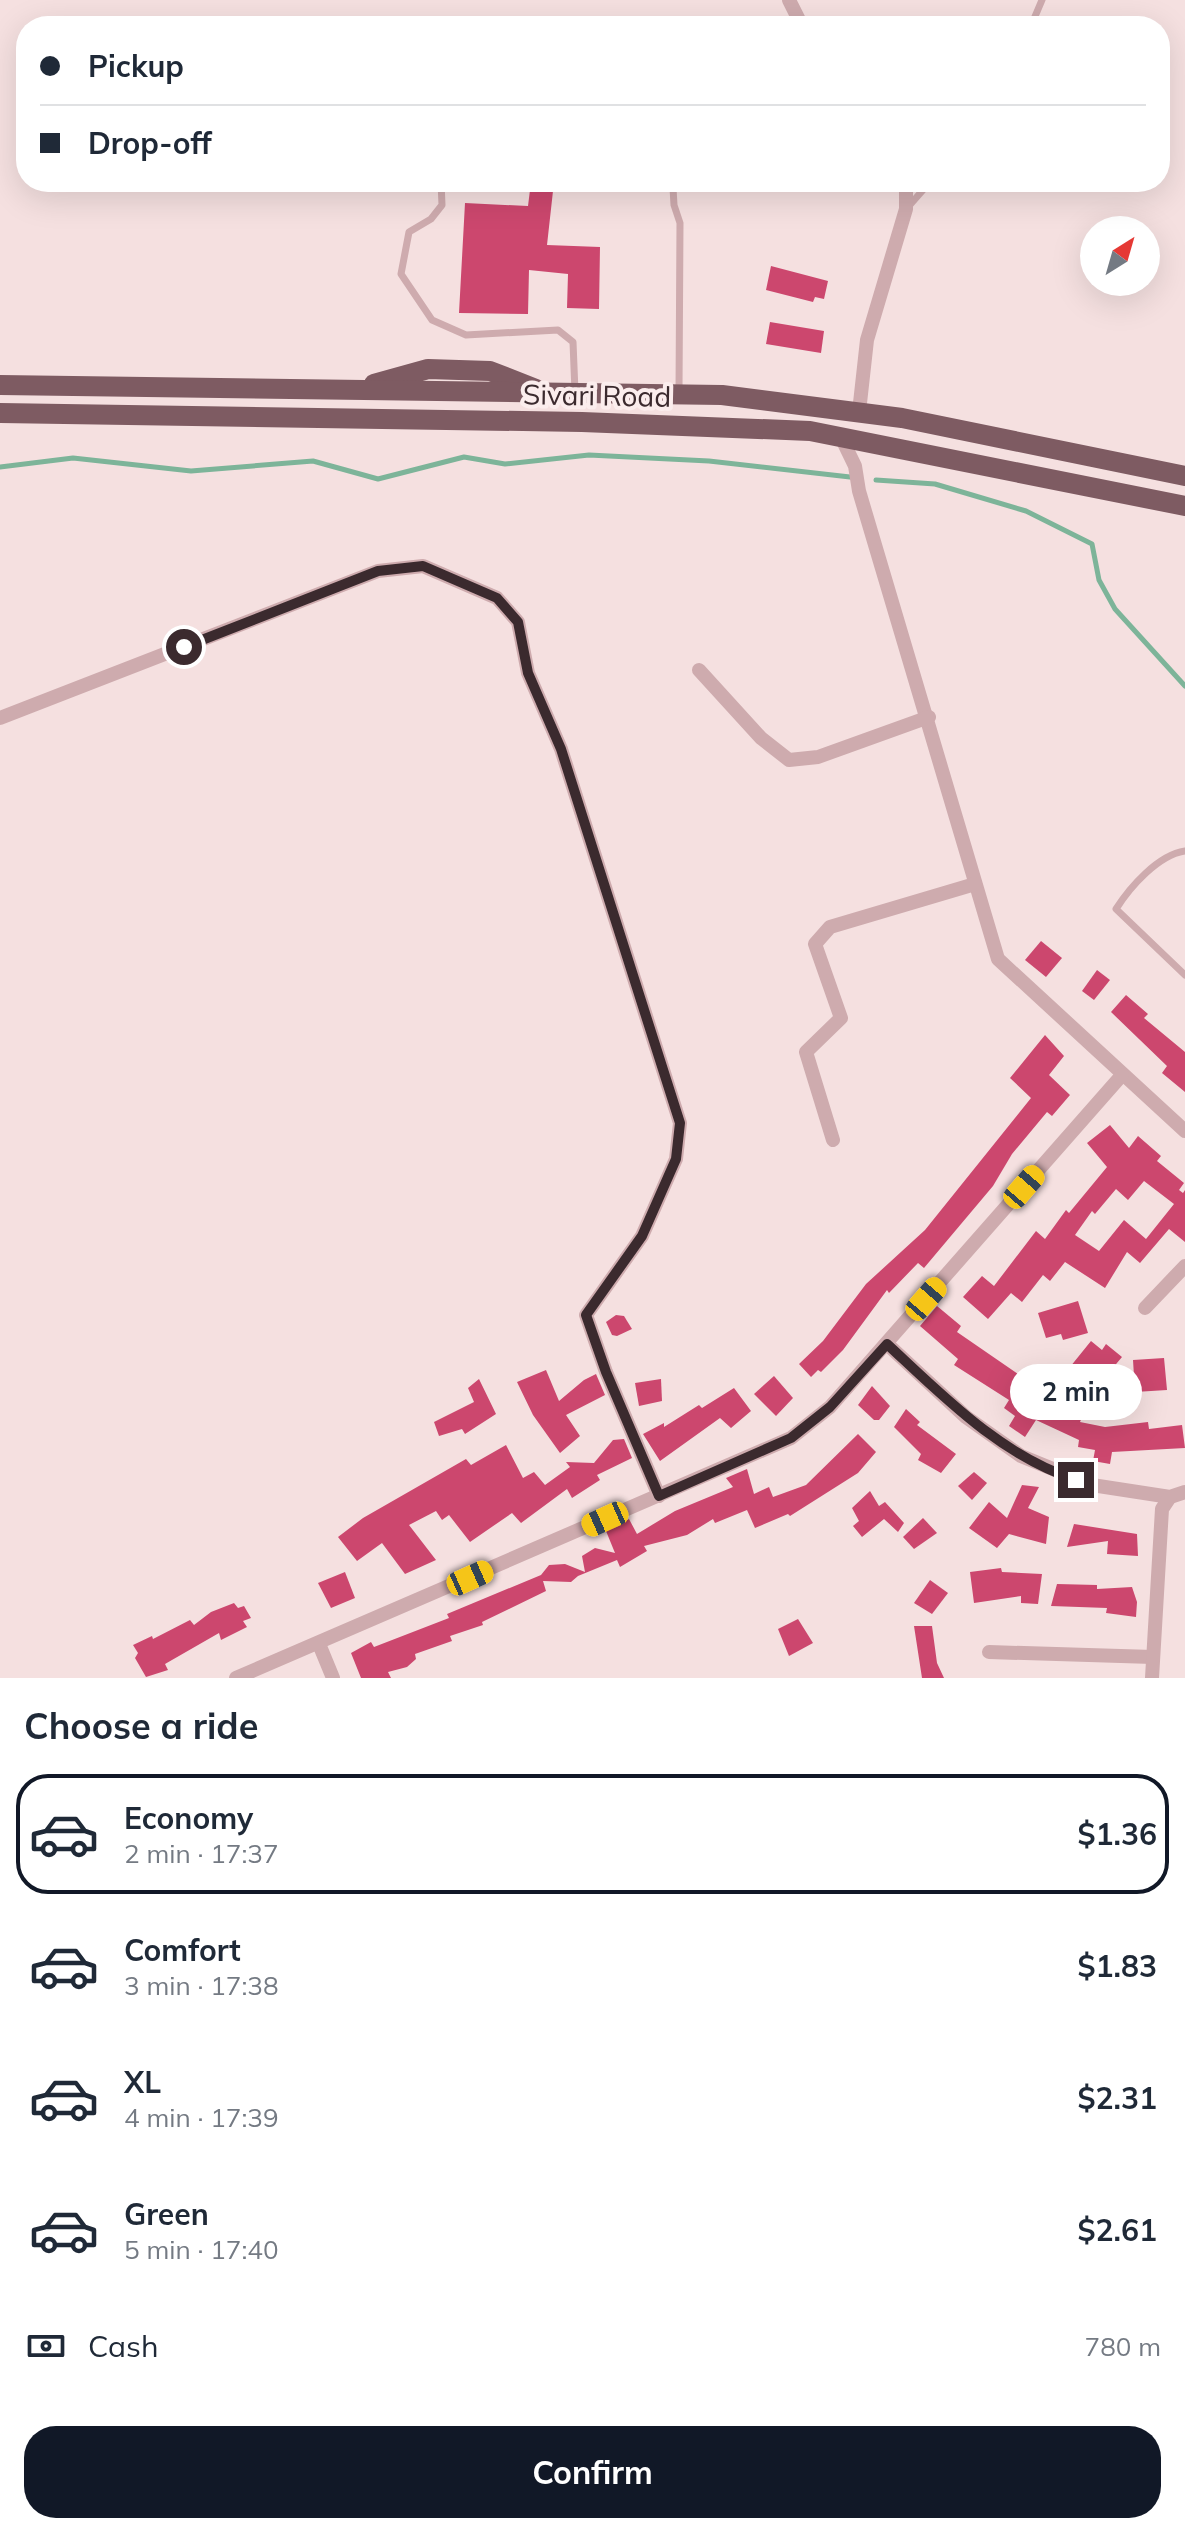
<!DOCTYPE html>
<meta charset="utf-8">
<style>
:root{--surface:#fff;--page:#f6f6f7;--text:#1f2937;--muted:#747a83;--line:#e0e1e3;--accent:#111827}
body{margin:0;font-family:Mulish,sans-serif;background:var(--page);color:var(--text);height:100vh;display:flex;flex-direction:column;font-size:30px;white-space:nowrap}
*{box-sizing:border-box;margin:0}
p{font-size:26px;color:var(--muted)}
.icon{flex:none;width:44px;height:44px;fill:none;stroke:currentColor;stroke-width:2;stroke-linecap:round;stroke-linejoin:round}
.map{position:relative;height:1678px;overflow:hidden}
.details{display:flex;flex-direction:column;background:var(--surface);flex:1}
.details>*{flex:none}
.top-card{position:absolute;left:16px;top:16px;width:1154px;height:176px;border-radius:32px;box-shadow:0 8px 32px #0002;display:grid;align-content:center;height:176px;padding:0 24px;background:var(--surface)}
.needle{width:52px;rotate:37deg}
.buttons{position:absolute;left:1080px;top:216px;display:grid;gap:16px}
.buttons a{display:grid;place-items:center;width:80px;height:80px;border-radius:50%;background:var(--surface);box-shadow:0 8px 32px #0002;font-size:40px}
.end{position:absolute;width:36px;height:36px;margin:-18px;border:10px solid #3b2a2e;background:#fff;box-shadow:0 0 0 4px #fff}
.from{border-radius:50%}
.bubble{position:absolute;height:56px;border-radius:28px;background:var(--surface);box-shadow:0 8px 32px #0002;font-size:26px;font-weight:700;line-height:56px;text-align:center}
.car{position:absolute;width:24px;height:48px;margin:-24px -12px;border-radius:10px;box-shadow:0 0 6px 2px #0007;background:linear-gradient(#f5c518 24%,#345 0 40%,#f5c518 0 76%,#345 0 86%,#f5c518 0)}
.top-card b{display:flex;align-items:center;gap:28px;height:76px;font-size:30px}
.top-card b+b{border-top:2px solid var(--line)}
.top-card i{width:20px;height:20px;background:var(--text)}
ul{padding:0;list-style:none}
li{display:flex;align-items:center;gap:24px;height:120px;margin:0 16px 12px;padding:0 8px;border:4px solid transparent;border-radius:32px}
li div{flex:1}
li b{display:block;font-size:30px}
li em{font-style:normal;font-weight:700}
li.active{border-color:var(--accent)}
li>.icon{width:72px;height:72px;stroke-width:1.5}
h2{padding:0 24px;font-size:36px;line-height:96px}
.pay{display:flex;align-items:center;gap:20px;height:88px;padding:0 24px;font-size:30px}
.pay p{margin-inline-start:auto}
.action{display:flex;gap:16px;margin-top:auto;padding:16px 24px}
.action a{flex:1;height:92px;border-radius:32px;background:var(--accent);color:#fff;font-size:32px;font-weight:700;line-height:92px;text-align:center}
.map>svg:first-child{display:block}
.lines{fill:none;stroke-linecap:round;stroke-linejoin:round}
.stream{stroke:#7db499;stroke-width:5}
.building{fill:#cc476e;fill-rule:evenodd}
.service{stroke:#ceabae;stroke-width:7}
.minor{stroke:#ceabae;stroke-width:14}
.primary{stroke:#7e5b62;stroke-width:20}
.route{stroke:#3b2a2e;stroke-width:10}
.labels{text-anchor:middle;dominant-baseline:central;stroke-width:8;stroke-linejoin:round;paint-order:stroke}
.street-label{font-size:28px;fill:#3b2a2e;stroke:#fbeded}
</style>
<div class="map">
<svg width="1185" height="1678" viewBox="0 0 1185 1678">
<rect width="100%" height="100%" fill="#f5e0e0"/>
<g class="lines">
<g class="stream">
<polyline points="0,467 73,458 191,471 313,461 378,479 464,457 505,464 589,455 709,461 850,477"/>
<polyline points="876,480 935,484 1026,511 1092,544 1099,580 1115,609 1185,686"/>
</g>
</g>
<g class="building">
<polygon points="531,182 554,182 547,245 600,247 599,309 567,308 568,274 529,270 528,314 459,313 465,203 528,206"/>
<polygon points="771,266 828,281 824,299 815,297 813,302 766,290"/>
<polygon points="770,322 824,331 821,353 766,344"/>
<polygon points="1041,941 1062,958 1046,977 1025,960"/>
<polygon points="1097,970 1110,980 1094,1000 1082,991"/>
<polygon points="1126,995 1148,1014 1144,1018 1185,1052 1185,1092 1162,1073 1167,1066 1111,1012"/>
<polygon points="1045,1035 1064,1056 1049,1075 1070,1095 1052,1116 1047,1112 1012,1154 993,1186 924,1268 918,1263 889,1293 887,1290 843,1350 821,1372 818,1370 811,1377 799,1364 823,1341 866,1284 925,1230 1031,1098 1010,1078"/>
<path d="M1110 1125 1129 1148 1138 1136 1161 1156 1157 1161 1184 1183 1179 1190 1183 1193 1185 1190V1242L1169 1229 1140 1263 1127 1252 1105 1288 1065 1262 1050 1281 1043 1275 1022 1302 1011 1293 988 1319 963 1297 982 1276 994 1286 1036 1231 1045 1239 1066 1210 1069 1213 1107 1167 1087 1143ZM1144 1181 1174 1204 1146 1239 1124 1220 1099 1251 1075 1235 1092 1211 1095 1214 1116 1189 1128 1200Z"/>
<polygon points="1078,1301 1088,1333 1063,1340 1061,1334 1046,1338 1038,1313"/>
<polygon points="937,1306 961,1326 957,1332 1024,1378 1027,1373 1055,1391 1049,1400 1083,1415 1080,1422 1105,1427 1148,1422 1149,1429 1182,1425 1185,1448 1112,1452 1110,1464 1093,1461 1095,1450 1078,1447 1079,1440 1036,1420 1025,1437 1009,1426 1015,1416 1004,1408 1009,1400 954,1365 958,1359 920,1326"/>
<polygon points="616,1315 624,1316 632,1329 617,1336 612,1335 606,1322"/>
<polygon points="1091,1341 1102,1350 1106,1344 1122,1357 1096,1388 1070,1367"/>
<polygon points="1164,1358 1167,1390 1135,1392 1133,1360"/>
<polygon points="546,1370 559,1401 584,1380 596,1374 605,1395 566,1415 580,1436 560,1453 533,1415 517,1382"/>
<polygon points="774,1376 793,1398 776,1416 754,1394"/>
<polygon points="479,1379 496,1414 465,1434 462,1429 439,1436 434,1422 474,1402 468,1388"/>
<polygon points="661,1379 662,1401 639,1406 635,1383"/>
<polygon points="872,1386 890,1406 879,1420 874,1420 858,1405"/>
<polygon points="734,1388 751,1411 731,1428 720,1418 660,1461 643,1434 664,1423 664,1427 699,1405 702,1408"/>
<polygon points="906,1409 920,1422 917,1425 956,1454 941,1473 918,1460 921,1454 894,1427"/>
<polygon points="858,1434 876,1452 858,1473 790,1516 788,1514 755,1528 747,1510 715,1523 713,1519 687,1535 644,1546 647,1551 620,1567 617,1560 578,1576 571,1582 543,1581 546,1591 482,1622 483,1625 450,1636 452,1641 415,1654 416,1659 407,1667 388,1672 391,1678 361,1678 351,1653 371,1642 374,1647 449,1618 447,1614 541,1575 549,1565 565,1564 585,1572 582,1556 595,1548 615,1553 606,1531 616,1525 629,1519 637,1534 675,1511 733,1487 726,1478 747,1469 754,1494 769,1487 773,1497 806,1485"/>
<polygon points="624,1439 632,1458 597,1475 600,1480 572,1498 567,1489 521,1523 512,1513 470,1542 449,1515 442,1520 436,1511 409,1525 436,1560 405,1574 382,1543 357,1561 338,1537 363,1518 466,1459 471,1465 506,1445 523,1478 534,1472 545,1485 570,1467 566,1462 594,1463 613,1440"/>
<polygon points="974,1472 987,1483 972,1500 958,1486"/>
<polygon points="1022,1485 1039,1487 1028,1508 1049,1517 1046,1544 1009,1534 997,1548 969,1528 989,1502 1007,1518"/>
<polygon points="870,1491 879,1506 885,1502 904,1523 898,1532 884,1519 862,1537 853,1526 859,1521 852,1508"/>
<polygon points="923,1518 937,1533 914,1549 903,1537"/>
<polygon points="1074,1524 1137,1534 1138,1556 1107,1554 1108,1541 1067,1547"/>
<polygon points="1001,1568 1002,1572 1042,1574 1038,1604 1021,1603 1021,1596 974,1603 970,1572"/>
<polygon points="345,1572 355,1598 331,1608 318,1583"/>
<polygon points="930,1580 948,1593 932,1614 914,1603"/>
<polygon points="1057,1584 1097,1585 1097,1589 1132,1587 1137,1602 1136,1617 1106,1613 1107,1608 1051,1606"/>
<polygon points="234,1603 238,1608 244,1606 251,1618 243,1621 247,1627 221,1640 219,1633 165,1664 168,1670 146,1677 135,1658 138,1653 133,1645 152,1636 153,1639 190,1620 194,1625 211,1612"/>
<polygon points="798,1619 813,1643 789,1656 778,1629"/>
<polygon points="914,1626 932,1626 937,1663 944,1678 922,1678"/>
</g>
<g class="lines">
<g class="service">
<polyline points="1031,26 1042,0"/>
<polyline points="441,182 442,205 431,219 409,232 401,274 432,320 466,335 558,330 573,342 575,392"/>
<polyline points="908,207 930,182"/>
<polyline points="679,391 680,223 674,205 673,188 681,182"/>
<path d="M1185 851C1158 855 1130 887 1116 909L1185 975"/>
</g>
<g class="minor">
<polyline points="789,0 802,26"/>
<polyline points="859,412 867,340 906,209 906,182"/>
<polyline points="841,437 855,466 859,491 998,959 1185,1131"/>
<polyline points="699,670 761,738 789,760 818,757 929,717"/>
<polyline points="0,718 378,571 423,566 497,598 518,622 528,673 561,749 680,1123 676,1159 642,1236 586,1315 606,1372 659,1496"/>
<polyline points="833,1140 806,1052 841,1018 815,944 830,927 975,884"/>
<polyline points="1145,1308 1185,1266"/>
<polyline points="887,1344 966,1417 1021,1456 1092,1485 1170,1497 1185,1492"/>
<polyline points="319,1644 333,1678"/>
<polyline points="989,1652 1153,1657"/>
<polyline points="236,1678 791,1438 830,1407 1122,1075"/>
<polyline points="1152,1678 1162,1509 1170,1497"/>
</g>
<g class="primary">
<polyline points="374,384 428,369 490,371 536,389"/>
<polyline points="0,385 722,395 902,418 1185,476"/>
<polyline points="0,413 582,422 810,431 1185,506"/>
</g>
</g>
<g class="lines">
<path class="route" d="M184 647 378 571 423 566 497 598 518 622 528 673 561 749 680 1123 676 1159 642 1236 586 1315 606 1372 659 1496 791 1438 830 1407 887 1344C944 1397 1000 1455 1076 1480"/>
</g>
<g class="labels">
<g class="street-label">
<text transform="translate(597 395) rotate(1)">Sivari Road</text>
</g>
</g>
</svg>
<div class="buttons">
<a><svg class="needle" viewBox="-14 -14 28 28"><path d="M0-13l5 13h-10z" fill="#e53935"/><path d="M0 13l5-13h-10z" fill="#747a83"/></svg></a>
</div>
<i class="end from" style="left:184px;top:647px"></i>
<i class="end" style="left:1076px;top:1480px"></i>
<div class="bubble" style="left:1010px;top:1364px;width:132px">2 min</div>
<i class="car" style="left:1024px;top:1187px;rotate:41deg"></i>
<i class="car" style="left:926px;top:1299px;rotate:41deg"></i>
<i class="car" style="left:605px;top:1519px;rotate:246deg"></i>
<i class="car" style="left:470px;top:1578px;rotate:66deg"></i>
<div class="top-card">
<b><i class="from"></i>Pickup</b>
<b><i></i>Drop-off</b>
</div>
</div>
<section class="details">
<h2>Choose a ride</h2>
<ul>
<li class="active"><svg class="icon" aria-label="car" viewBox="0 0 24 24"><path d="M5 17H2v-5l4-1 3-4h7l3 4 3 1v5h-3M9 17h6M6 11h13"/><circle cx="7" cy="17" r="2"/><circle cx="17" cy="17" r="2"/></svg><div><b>Economy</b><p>2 min · 17:37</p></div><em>$1.36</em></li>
<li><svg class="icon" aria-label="car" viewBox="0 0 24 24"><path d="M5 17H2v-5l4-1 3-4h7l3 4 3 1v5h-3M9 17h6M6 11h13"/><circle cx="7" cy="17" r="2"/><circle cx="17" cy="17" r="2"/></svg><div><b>Comfort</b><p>3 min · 17:38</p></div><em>$1.83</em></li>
<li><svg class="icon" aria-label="car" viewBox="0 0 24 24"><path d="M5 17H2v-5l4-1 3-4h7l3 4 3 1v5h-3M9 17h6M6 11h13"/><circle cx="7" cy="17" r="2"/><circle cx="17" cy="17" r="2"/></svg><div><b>XL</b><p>4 min · 17:39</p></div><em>$2.31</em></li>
<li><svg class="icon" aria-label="car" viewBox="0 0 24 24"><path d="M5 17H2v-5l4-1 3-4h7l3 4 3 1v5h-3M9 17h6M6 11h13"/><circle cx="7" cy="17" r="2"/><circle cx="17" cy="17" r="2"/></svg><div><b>Green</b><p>5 min · 17:40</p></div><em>$2.61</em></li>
</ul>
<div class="pay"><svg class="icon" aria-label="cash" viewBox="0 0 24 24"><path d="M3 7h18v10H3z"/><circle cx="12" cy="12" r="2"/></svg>Cash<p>780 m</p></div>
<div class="action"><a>Confirm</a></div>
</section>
